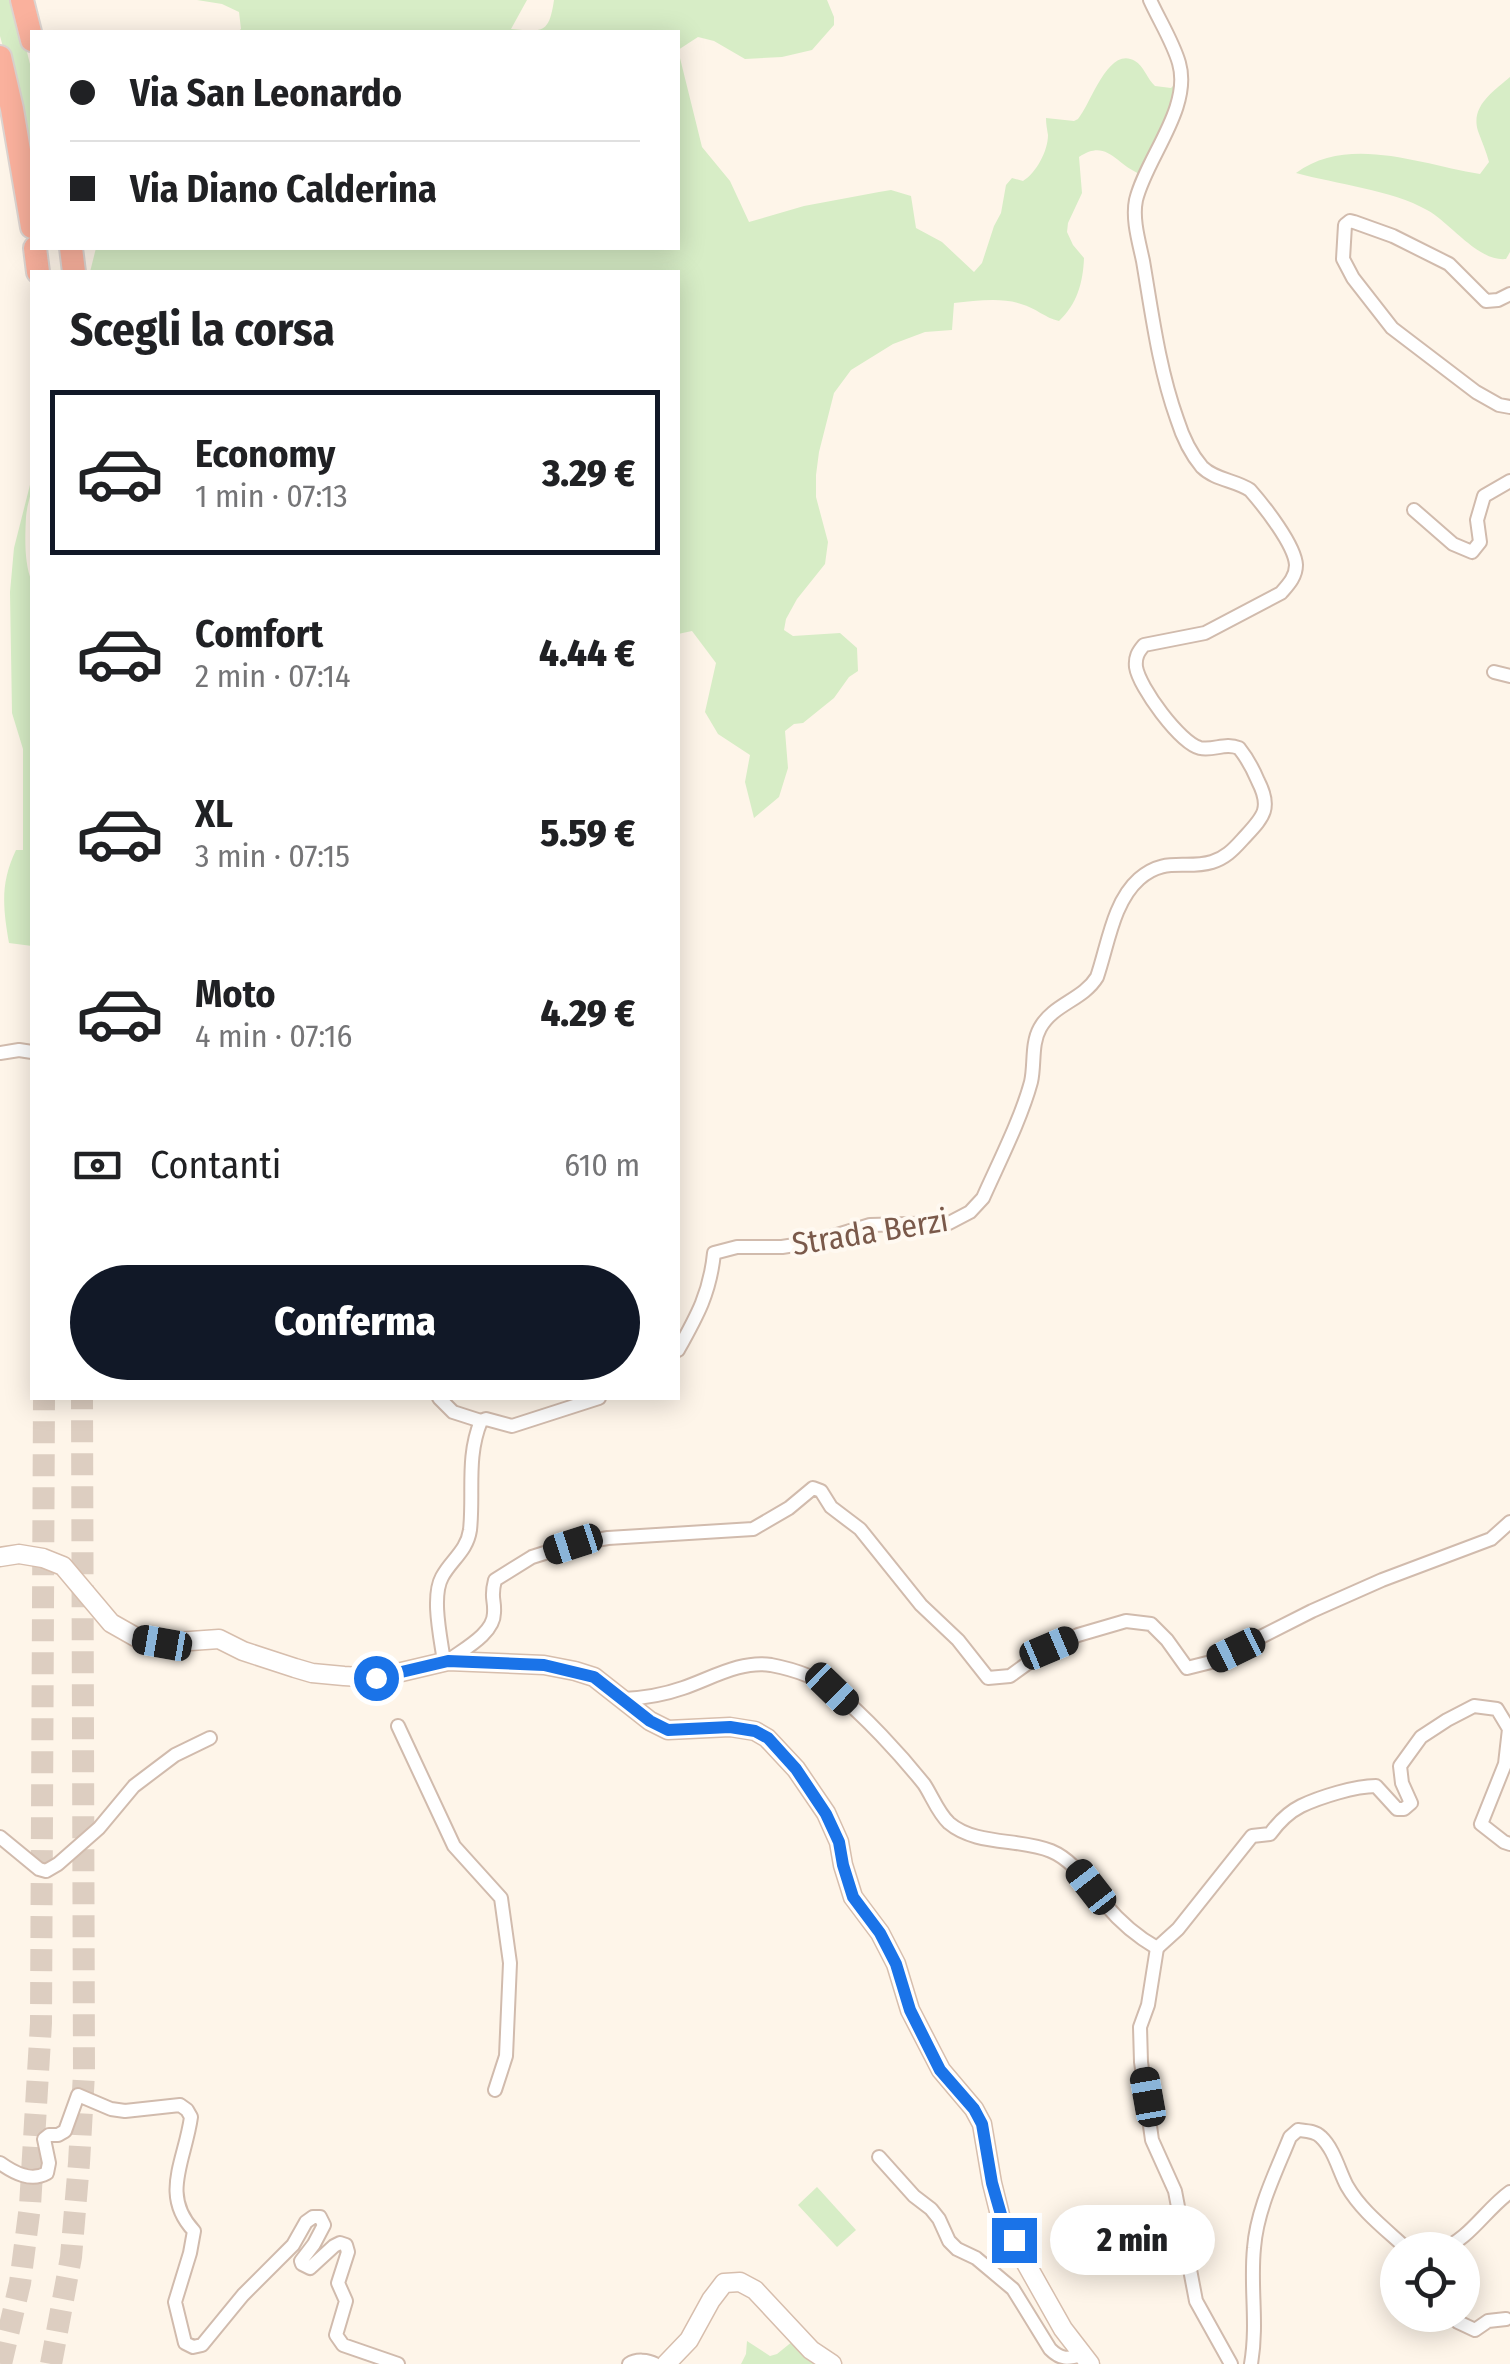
<!DOCTYPE html>
<html lang="it">
<meta charset="utf-8">
<style>
:root{--surface:#fff;--page:#f2f2f2;--text:#202124;--muted:#757577;--line:#e0e0e0;--accent:#111827}
body{margin:0;font-family:"Fira Sans Condensed",sans-serif;background:var(--page);color:var(--text);height:100vh;display:flex;flex-direction:column;font-size:38px;white-space:nowrap}
*{box-sizing:border-box;margin:0}
p{font-size:32px;color:var(--muted)}
.icon{flex:none;width:55px;height:55px;fill:none;stroke:currentColor;stroke-width:2;stroke-linecap:round;stroke-linejoin:round}
.map{position:relative;flex:1;overflow:hidden}
.drawer{position:absolute;left:30px;top:270px;width:650px;height:1130px;display:flex;flex-direction:column;background:var(--surface);border-radius:0px;box-shadow:0 5px 25px #0003}
.drawer>*{flex:none}
.guide{position:absolute;left:30px;top:30px;width:650px;height:220px;border-radius:0px;box-shadow:0 5px 25px #0003;display:grid;align-content:center;height:220px;padding:0 40px;background:var(--surface)}
.controls{position:absolute;left:1380px;top:2232px;display:grid;gap:20px}
.controls a{display:grid;place-items:center;width:100px;height:100px;border-radius:50%;background:var(--surface);box-shadow:0 5px 25px #0003;font-size:50px}
.end{position:absolute;width:45px;height:45px;margin:-22px;border:12px solid #1a73e8;background:#fff;box-shadow:0 0 0 5px #fff}
.from{border-radius:50%}
.bubble{position:absolute;height:70px;border-radius:35px;background:var(--surface);box-shadow:0 5px 25px #0003;font-size:32px;font-weight:800;line-height:70px;text-align:center}
.car{position:absolute;width:30px;height:60px;margin:-30px -15px;border-radius:12px;box-shadow:0 0 8px 2px #0007;background:linear-gradient(#222 24%,#8ab4d8 0 40%,#222 0 76%,#8ab4d8 0 86%,#222 0)}
.guide b{display:flex;align-items:center;gap:35px;height:95px;font-size:38px}
.guide b+b{border-top:2px solid var(--line)}
.guide i{width:25px;height:25px;background:var(--text)}
ul{padding:0;list-style:none}
li{display:flex;align-items:center;gap:30px;height:165px;margin:0 20px 15px;padding:0 20px;border:5px solid transparent;border-radius:0px}
li div{flex:1}
li b{display:block;font-size:38px}
li em{font-style:normal;font-weight:800}
li.active{border-color:var(--accent)}
li>.icon{width:90px;height:90px;stroke-width:1.5}
h2{padding:0 40px;font-size:45px;line-height:120px}
.pay{display:flex;align-items:center;gap:25px;height:110px;padding:0 40px;font-size:38px}
.pay p{margin-inline-start:auto}
.button{display:flex;gap:20px;margin-top:auto;padding:20px 40px}
.button a{flex:1;height:115px;border-radius:60px;background:var(--accent);color:#fff;font-size:40px;font-weight:800;line-height:115px;text-align:center}
.map>svg:first-child{display:block}
.green{fill:#d7edc6}
.lines{fill:none;stroke-linecap:round;stroke-linejoin:round}
.highway-tunnel{stroke:#ddcec1;stroke-width:22;stroke-dasharray:22 11;stroke-linecap:butt}
.street-casing{stroke:#d1bbad;stroke-width:16}
.secondary-casing{stroke:#d7bead;stroke-width:21}
.highway-casing{stroke:#dcd4d0;stroke-width:26}
.street{stroke:#fff;stroke-width:12}
.secondary{stroke:#fff;stroke-width:18}
.highway{stroke:#fab19d;stroke-width:22}
.route{stroke:#1a73e8;stroke-width:12}
.labels{text-anchor:middle;dominant-baseline:central;stroke-width:8;stroke-linejoin:round;paint-order:stroke}
.street-label{font-size:32px;fill:#7a594a;stroke:#fff9f1}
</style>
<div class="map">
<svg width="1510" height="2364" viewBox="0 0 1510 2364">
<rect width="100%" height="100%" fill="#fef5e9"/>
<g class="green">
<polygon points="0,0 14,0 32,72 32,178 11,76 0,36"/>
<path d="M197 0H527L511 29C543 32 549 34 554 0H827L834 17V25L812 50 782 57 745 59 714 41 698 37 678 50 702 147 730 181 749 222 804 206 879 192 891 190 911 196 916 228 942 242 974 272 982 263 994 226 1001 213 1006 185 1012 178 1023 181C1036 173 1048 151 1048 135 1047 129 1046 124 1046 118L1074 121 1078 119C1091 104 1108 45 1135 61 1143 65 1148 80 1155 86L1171 88 1174 85C1175 111 1151 149 1140 174 1115 164 1107 138 1079 157L1082 193 1068 223 1067 232 1073 245 1084 258C1083 283 1077 304 1059 321 1045 318 1036 308 1021 304 1001 297 975 301 954 303L952 330 925 332 893 344 851 370 834 393 819 452 816 475V497L828 542 825 564 797 599 786 619 784 630 793 636 840 633 857 648 858 671 849 677 834 698 803 723 794 724 785 731 788 768 779 797 754 818 745 782 750 755 718 734 705 712 716 663 692 631 678 634V272H90L96 248H678V32H237L241 29 239 12 222 4Z"/>
<path d="M1510 77V252L1506 259C1478 262 1451 223 1427 210 1392 190 1336 184 1296 173 1349 134 1422 165 1480 174L1489 162C1486 151 1482 142 1478 131 1470 106 1494 91 1510 77Z"/>
<path d="M32 477C33 493 27 503 26 517 25 537 24 564 32 582V946L9 943C3 908 0 883 16 850H23V749L12 713 10 592 14 548Z"/>
<polygon points="817,2187 856,2230 837,2247 798,2205"/>
<polygon points="747,2341 770,2356 777,2354 793,2341 822,2364 741,2364 746,2354"/>
</g>
<g class="lines">
<g class="highway-tunnel">
<polyline points="1,2364 20,2283 30,2206 41,2023 44,1398"/>
<polyline points="51,2364 71,2257 79,2163 84,2073 82,1398"/>
</g>
<g class="street-casing">
<g id="street">
<polyline points="1510,294 1498,300 1486,301 1449,264 1393,236 1354,222 1350,221 1345,225 1343,259 1353,278 1392,328 1476,392 1499,405 1510,407"/>
<polyline points="1414,510 1453,544 1472,552 1480,542 1477,520 1484,496 1510,481"/>
<polyline points="1494,672 1510,676"/>
<polyline points="0,1053 19,1050 32,1052"/>
<path d="M678 1350C697 1316 710 1293 714 1253L737 1247H782L814 1242 870 1225 949 1223 970 1212 983 1198C999 1162 1021 1119 1031 1082 1035 1065 1031 1044 1040 1028 1053 1004 1083 1000 1097 977 1108 945 1113 902 1139 879 1165 856 1185 870 1212 862 1225 858 1233 850 1242 840 1262 818 1273 810 1258 781 1253 769 1247 758 1239 748 1225 742 1214 751 1200 748 1180 743 1139 687 1136 667 1135 657 1138 652 1144 645L1205 633 1281 593C1288 585 1296 577 1296 565 1295 545 1264 506 1250 490 1235 480 1215 480 1202 467 1191 454 1182 435 1177 419 1159 369 1152 314 1143 261 1139 242 1132 219 1136 200 1146 158 1192 108 1179 63 1173 42 1159 20 1150 0"/>
<polyline points="439,1398 453,1412 481,1421"/>
<path d="M448 1661C462 1650 494 1634 494 1613 495 1598 490 1599 495 1580L532 1557 573 1544 608 1538 753 1529 789 1508 813 1488 821 1491 831 1507 860 1529 921 1605 958 1640 988 1678 1010 1676 1049 1648 1078 1635 1126 1621 1151 1624 1167 1640 1187 1668 1211 1662 1312 1611 1382 1580 1491 1539 1510 1522"/>
<path d="M444 1662C441 1639 431 1597 442 1577 451 1560 467 1551 470 1530 474 1493 466 1457 481 1421L486 1419 512 1426 599 1398"/>
<path d="M624 1699C645 1698 663 1695 683 1688 710 1679 741 1660 771 1665 792 1669 817 1677 834 1691 864 1715 900 1754 924 1784 932 1796 938 1813 949 1823 976 1846 1020 1838 1051 1851 1075 1861 1088 1885 1105 1904 1120 1922 1136 1936 1157 1948L1148 2005 1140 2027 1141 2062 1152 2140 1175 2191 1196 2301 1231 2364"/>
<polyline points="398,1726 454,1846 501,1898 510,1963 506,2056 495,2090"/>
<polyline points="0,1837 39,1869 46,1871 58,1864 99,1828 134,1786 175,1755 210,1738"/>
<path d="M1157 1948 1178 1929 1252 1836 1270 1834C1278 1823 1289 1812 1301 1806 1320 1797 1355 1786 1376 1786L1397 1809H1404L1411 1803 1402 1783 1400 1766 1421 1737 1447 1720 1474 1706 1497 1709 1509 1729 1505 1764 1481 1824 1504 1842 1510 1844"/>
<path d="M879 2157 914 2196 931 2209 939 2219 949 2241 957 2249 976 2258 1013 2289 1050 2349C1061 2360 1068 2359 1082 2355"/>
<path d="M0 2163C14 2173 31 2182 47 2173L49 2163 44 2139 49 2135H58L65 2131 78 2095 111 2109 125 2111 180 2105 187 2110 191 2117C185 2161 160 2195 194 2231L190 2253 175 2302 185 2343 193 2347 202 2345 243 2295 293 2245 306 2222 313 2217H320L324 2225 314 2244 301 2261 302 2264 310 2268 334 2246 340 2243 346 2245 348 2252 338 2283 346 2301 336 2335 343 2345 398 2364"/>
<path d="M1440 2250C1469 2240 1486 2209 1510 2192"/>
<polyline points="1451,2315 1458,2322 1475,2330 1488,2321 1506,2319"/>
<path d="M629 2364C636 2359 648 2360 655 2364"/>
<path d="M1251 2364C1258 2323 1250 2287 1254 2248 1257 2209 1276 2172 1290 2137L1298 2130C1306 2131 1315 2131 1321 2137 1334 2149 1339 2171 1347 2186 1362 2212 1387 2230 1408 2250"/>
</g>
</g>
<g class="secondary-casing">
<g id="secondary">
<polyline points="0,1557 19,1554 43,1558 63,1566 111,1623 141,1640 162,1643 219,1639 243,1651 295,1668 312,1673 344,1676 376,1678 448,1661 544,1665 575,1671 594,1677 650,1721 668,1730 730,1727 755,1731 767,1738 796,1769 826,1813 839,1842 843,1865 853,1897 880,1933 896,1964 910,2010 941,2070 974,2109 982,2124 992,2183 1001,2219 1063,2329 1090,2364"/>
<polyline points="666,2364 689,2340 711,2300 724,2283 740,2282 755,2290 811,2350 832,2364"/>
</g>
</g>
<g class="highway-casing">
<g id="highway">
<polyline points="22,0 32,40"/>
<polyline points="0,57 12,109 32,227"/>
<polyline points="35,248 38,272"/>
<polyline points="71,248 74,272"/>
</g>
</g>
<use href="#street" class="street"/>
<use href="#secondary" class="secondary"/>
<use href="#highway" class="highway"/>
</g>
<g class="lines">
<polyline class="route" points="376,1678 448,1661 544,1665 594,1677 650,1721 668,1730 730,1727 755,1731 768,1738 796,1769 826,1814 839,1842 843,1865 853,1897 880,1933 896,1964 910,2010 940,2070 974,2109 982,2124 992,2183 1002,2218 1014,2240"/>
</g>
<g class="labels">
<g class="street-label">
<text transform="translate(870 1232) rotate(-9)">Strada Berzi</text>
</g>
</g>
</svg>
<div class="controls">
<a><svg class="icon" aria-label="locate" viewBox="0 0 24 24"><circle cx="12" cy="12" r="6"/><path d="M12 2v4M12 18v4M2 12h4M18 12h4"/></svg></a>
</div>
<i class="end from" style="left:376px;top:1678px"></i>
<i class="end" style="left:1014px;top:2240px"></i>
<div class="bubble" style="left:1050px;top:2205px;width:165px">2 min</div>
<i class="car" style="left:573px;top:1544px;rotate:252deg"></i>
<i class="car" style="left:162px;top:1643px;rotate:280deg"></i>
<i class="car" style="left:1049px;top:1648px;rotate:67deg"></i>
<i class="car" style="left:1236px;top:1650px;rotate:244deg"></i>
<i class="car" style="left:832px;top:1689px;rotate:134deg"></i>
<i class="car" style="left:1091px;top:1887px;rotate:322deg"></i>
<i class="car" style="left:1148px;top:2097px;rotate:350deg"></i>
<div class="guide">
<b><i class="from"></i>Via San Leonardo</b>
<b><i></i>Via Diano Calderina</b>
</div>
<section class="drawer">
<h2>Scegli la corsa</h2>
<ul>
<li class="active"><svg class="icon" aria-label="car" viewBox="0 0 24 24"><path d="M5 17H2v-5l4-1 3-4h7l3 4 3 1v5h-3M9 17h6M6 11h13"/><circle cx="7" cy="17" r="2"/><circle cx="17" cy="17" r="2"/></svg><div><b>Economy</b><p>1 min · 07:13</p></div><em>3.29 €</em></li>
<li><svg class="icon" aria-label="car" viewBox="0 0 24 24"><path d="M5 17H2v-5l4-1 3-4h7l3 4 3 1v5h-3M9 17h6M6 11h13"/><circle cx="7" cy="17" r="2"/><circle cx="17" cy="17" r="2"/></svg><div><b>Comfort</b><p>2 min · 07:14</p></div><em>4.44 €</em></li>
<li><svg class="icon" aria-label="car" viewBox="0 0 24 24"><path d="M5 17H2v-5l4-1 3-4h7l3 4 3 1v5h-3M9 17h6M6 11h13"/><circle cx="7" cy="17" r="2"/><circle cx="17" cy="17" r="2"/></svg><div><b>XL</b><p>3 min · 07:15</p></div><em>5.59 €</em></li>
<li><svg class="icon" aria-label="car" viewBox="0 0 24 24"><path d="M5 17H2v-5l4-1 3-4h7l3 4 3 1v5h-3M9 17h6M6 11h13"/><circle cx="7" cy="17" r="2"/><circle cx="17" cy="17" r="2"/></svg><div><b>Moto</b><p>4 min · 07:16</p></div><em>4.29 €</em></li>
</ul>
<div class="pay"><svg class="icon" aria-label="cash" viewBox="0 0 24 24"><path d="M3 7h18v10H3z"/><circle cx="12" cy="12" r="2"/></svg>Contanti<p>610 m</p></div>
<div class="button"><a>Conferma</a></div>
</section>
</div>
